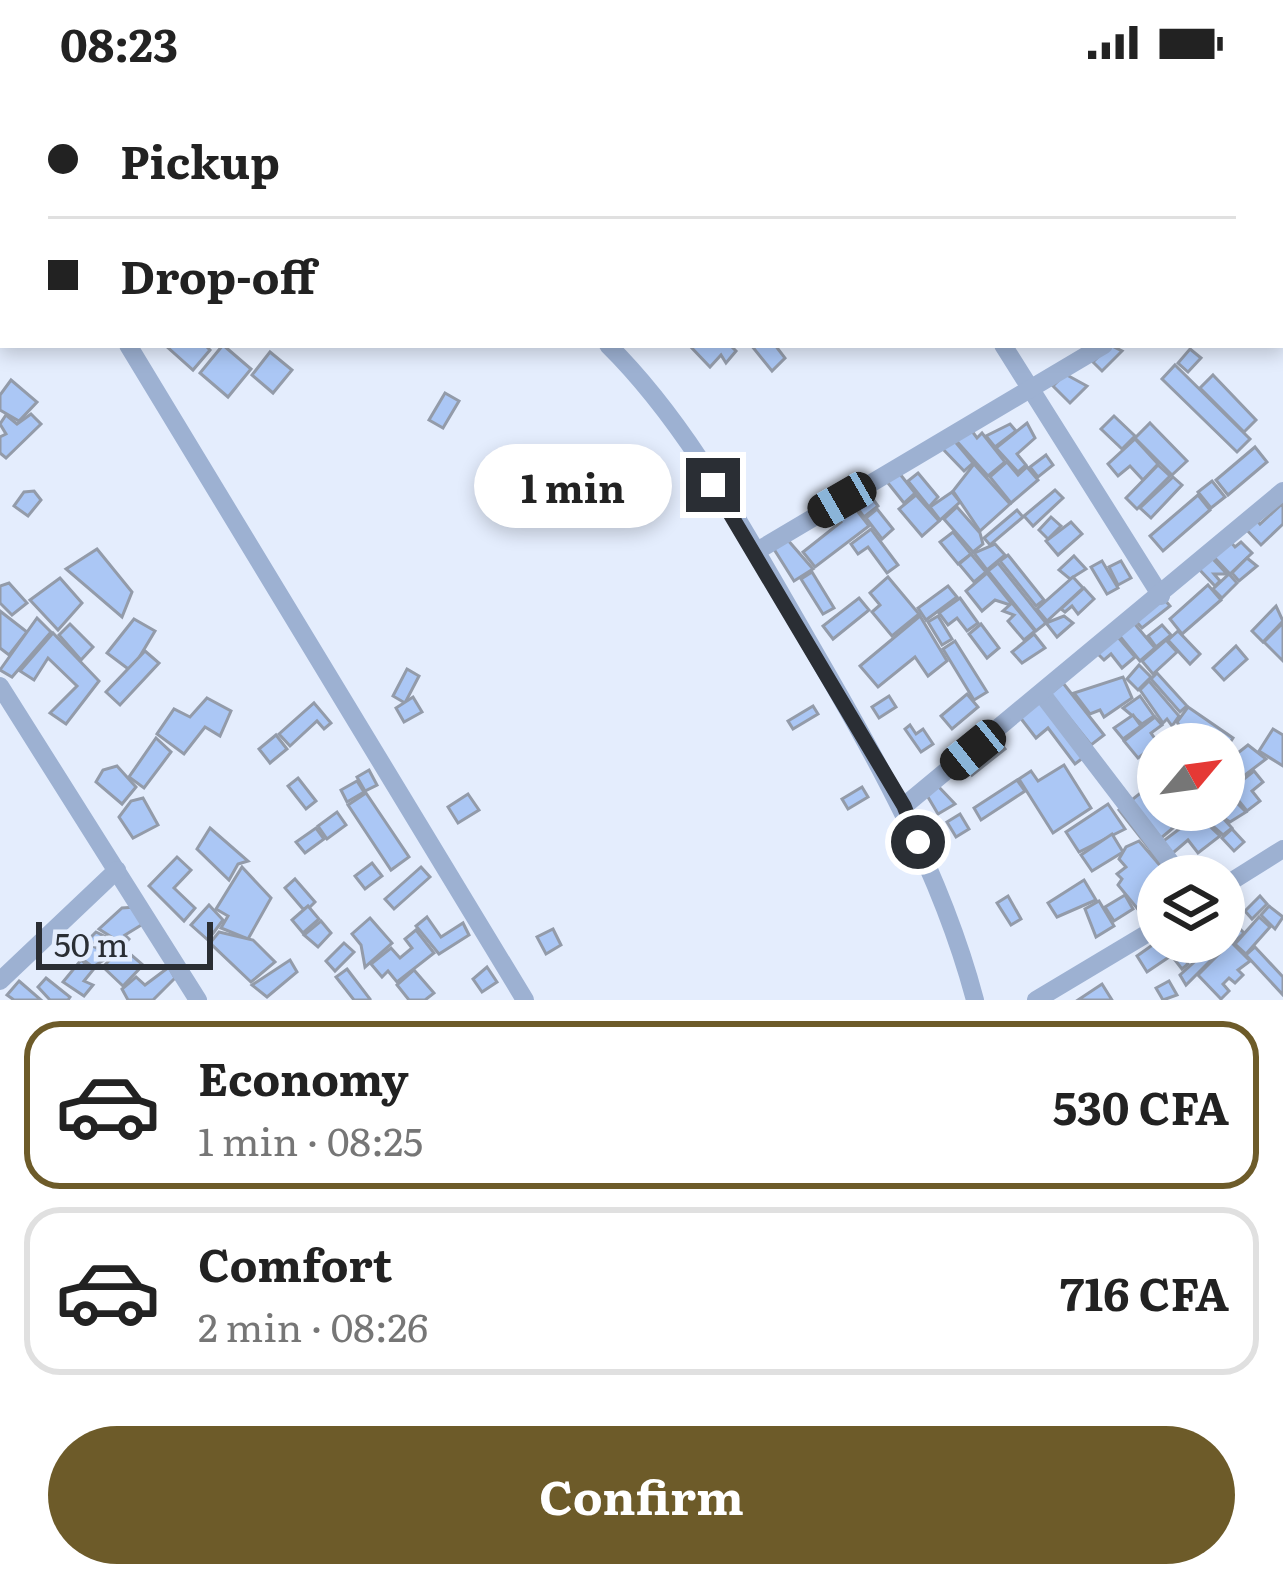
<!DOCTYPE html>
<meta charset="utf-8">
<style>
:root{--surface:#fff;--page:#f6f6f6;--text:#222;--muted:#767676;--line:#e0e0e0;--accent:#6d5b29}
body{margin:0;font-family:Literata,serif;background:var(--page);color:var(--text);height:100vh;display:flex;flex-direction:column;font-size:45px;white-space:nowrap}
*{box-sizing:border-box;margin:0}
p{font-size:39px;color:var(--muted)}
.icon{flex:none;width:66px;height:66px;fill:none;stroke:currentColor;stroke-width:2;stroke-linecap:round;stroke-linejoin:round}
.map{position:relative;height:916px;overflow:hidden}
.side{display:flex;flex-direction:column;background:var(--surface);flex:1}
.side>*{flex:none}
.guide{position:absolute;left:0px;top:0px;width:1284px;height:264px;box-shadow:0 6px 18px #0003;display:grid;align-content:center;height:264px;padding:0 48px;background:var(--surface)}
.needle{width:78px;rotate:61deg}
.buttons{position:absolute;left:1137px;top:639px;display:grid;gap:24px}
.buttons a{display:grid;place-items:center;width:108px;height:108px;border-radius:50%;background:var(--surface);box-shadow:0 6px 18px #0003;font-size:60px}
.scale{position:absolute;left:36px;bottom:30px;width:177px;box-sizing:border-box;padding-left:12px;border:6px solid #2a2e34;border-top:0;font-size:33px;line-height:42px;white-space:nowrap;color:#2a2e34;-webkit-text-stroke:9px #e4edfd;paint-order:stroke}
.end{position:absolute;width:54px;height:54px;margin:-27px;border:15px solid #2a2e34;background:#fff;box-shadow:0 0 0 6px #fff}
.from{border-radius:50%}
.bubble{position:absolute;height:84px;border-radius:42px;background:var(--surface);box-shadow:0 6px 18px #0003;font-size:39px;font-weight:700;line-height:84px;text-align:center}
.car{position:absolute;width:36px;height:72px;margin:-36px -18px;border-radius:15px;box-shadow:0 0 9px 3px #0007;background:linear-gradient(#222 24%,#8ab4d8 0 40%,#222 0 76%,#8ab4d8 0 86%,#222 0)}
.guide b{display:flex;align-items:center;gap:42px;height:114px;font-size:45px}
.guide b+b{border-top:3px solid var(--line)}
.guide i{width:30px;height:30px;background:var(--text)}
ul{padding:21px 0 0;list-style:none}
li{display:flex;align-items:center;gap:36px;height:168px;margin:0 24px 18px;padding:0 24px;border:6px solid var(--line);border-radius:36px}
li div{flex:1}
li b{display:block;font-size:45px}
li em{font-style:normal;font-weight:700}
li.selected{border-color:var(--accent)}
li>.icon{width:108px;height:108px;stroke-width:1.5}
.action{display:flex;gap:24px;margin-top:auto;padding:24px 48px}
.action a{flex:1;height:138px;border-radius:72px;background:var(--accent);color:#fff;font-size:48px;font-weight:700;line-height:138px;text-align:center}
.status{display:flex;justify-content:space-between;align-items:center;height:84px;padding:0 60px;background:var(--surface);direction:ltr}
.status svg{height:33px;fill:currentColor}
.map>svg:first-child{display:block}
.building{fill:#abc7f5;stroke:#939ba9;stroke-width:3}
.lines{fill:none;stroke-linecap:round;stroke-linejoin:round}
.street{stroke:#9db1d2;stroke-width:18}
.route{stroke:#2a2e34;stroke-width:15}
</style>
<div class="status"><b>08:23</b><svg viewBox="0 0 49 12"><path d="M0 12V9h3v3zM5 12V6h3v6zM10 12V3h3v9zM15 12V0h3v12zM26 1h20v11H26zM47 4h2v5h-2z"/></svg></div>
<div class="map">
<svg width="1283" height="916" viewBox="0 0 1283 916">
<rect width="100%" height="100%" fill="#e4edfd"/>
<g class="building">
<polygon points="165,261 205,261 210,266 193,286"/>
<polygon points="223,261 251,285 228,313 200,289"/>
<polygon points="689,261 730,261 736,267 726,279 721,271 710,283"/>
<polygon points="751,261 775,261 785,274 772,287"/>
<polygon points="1110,261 1122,267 1102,287 1093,278"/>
<polygon points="1190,265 1201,274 1188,288 1178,279"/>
<polygon points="270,268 292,286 273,309 252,291"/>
<polygon points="1175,281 1250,355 1237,368 1162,295"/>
<polygon points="1065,290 1087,302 1070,319 1053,302"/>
<polygon points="1213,291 1256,336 1244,348 1200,304"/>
<polygon points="11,296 37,318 19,337 0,326 0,311"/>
<polygon points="445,309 459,317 443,344 429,336"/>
<polygon points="31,330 41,340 6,374 0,369 0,353 6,350 0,340 6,331 17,340"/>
<polygon points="1114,332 1135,352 1122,365 1101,345"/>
<polygon points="1027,339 1035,354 1017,370 1026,381 1018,388 996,364"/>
<polygon points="1150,339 1187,377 1172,391 1135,354"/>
<polygon points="1010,340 1016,347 995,363 986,352"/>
<polygon points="969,343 977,354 982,349 1005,378 988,392 953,353"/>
<polygon points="952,354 973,379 964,387 940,362"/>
<polygon points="1135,355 1158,380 1143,396 1130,382 1118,392 1108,380"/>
<polygon points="1255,363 1267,378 1228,411 1216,396"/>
<polygon points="1046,371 1053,381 1038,393 1030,383"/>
<polygon points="1007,378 1018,391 1027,383 1038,396 1011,419 990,393"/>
<polygon points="974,380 1010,420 980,447 953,407"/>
<polygon points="1158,381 1170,392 1137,425 1126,414"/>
<polygon points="896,385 915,409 904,419 884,394"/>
<polygon points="918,389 938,413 929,423 908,397"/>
<polygon points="1173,393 1182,401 1151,434 1140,424"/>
<polygon points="1212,397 1225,413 1211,424 1198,408"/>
<polygon points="864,403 878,422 864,433 850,414"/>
<polygon points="1055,406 1063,414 1033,442 1024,432"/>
<polygon points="34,407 41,416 28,432 14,422 24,408"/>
<polygon points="952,408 960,418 940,436 930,423"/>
<polygon points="844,410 869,442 815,483 803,468 841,438 836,432 827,439 820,429"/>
<polygon points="916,411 939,437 922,452 899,425"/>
<polygon points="1198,411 1210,426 1163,467 1150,452"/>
<polygon points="1283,419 1283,440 1261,461 1243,442 1253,432 1260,440"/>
<polygon points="957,423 980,449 983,460 973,468 944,435"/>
<polygon points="877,425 893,445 882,455 866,434"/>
<polygon points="1017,426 1023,433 990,461 984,454"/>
<polygon points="1051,433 1061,442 1048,455 1039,446"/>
<polygon points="1071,438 1082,450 1058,471 1046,457"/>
<polygon points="871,445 898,481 887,489 868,463 858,470 851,460"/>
<polygon points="953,448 971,470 958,480 940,458"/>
<polygon points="786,454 813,485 794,497 772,462"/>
<polygon points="1229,456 1235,463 1241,458 1252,469 1230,490 1213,472"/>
<polygon points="995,460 1005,471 987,486 974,469"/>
<polygon points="97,465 132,508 122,533 66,485"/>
<polygon points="971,470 986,488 974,498 959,480"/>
<polygon points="1008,471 1044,516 1036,522 1000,477"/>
<polygon points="1074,472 1086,485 1070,495 1059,486"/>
<polygon points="1210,472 1227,490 1214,490 1220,497 1215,502 1198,484"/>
<polygon points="1247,474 1257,482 1239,497 1232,489"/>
<polygon points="1102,477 1118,504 1107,510 1091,483"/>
<polygon points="1121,477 1131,494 1118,501 1109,483"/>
<polygon points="998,479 1046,539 1036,547 988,487"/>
<polygon points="812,488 834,524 823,530 801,495"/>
<polygon points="987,489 1011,519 1010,521 995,516 982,527 966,507"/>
<polygon points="1229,490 1237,499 1222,514 1213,505"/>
<polygon points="888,493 919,530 892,552 872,528 880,521 870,509"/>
<polygon points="1073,493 1083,504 1047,537 1037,525"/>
<polygon points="60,494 82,519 58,546 30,516"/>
<polygon points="9,499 27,519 12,531 0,519 0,502"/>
<polygon points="1208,501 1221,516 1182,550 1170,535"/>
<polygon points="948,502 957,513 926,536 918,524"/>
<polygon points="1084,504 1094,515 1078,530 1072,522 1065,528 1061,525"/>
<polygon points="859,514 869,526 833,555 823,542"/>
<polygon points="960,514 978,539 967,547 957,534 948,541 939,529"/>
<polygon points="1163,514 1170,522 1142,544 1135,536"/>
<polygon points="1012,519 1035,547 1024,556 1008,537 1014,531 1003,527"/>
<polygon points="1276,522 1283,537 1263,558 1252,547"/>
<polygon points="0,527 27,548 9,571 0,564"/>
<polygon points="920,532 947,577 928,592 915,573 878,603 860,582"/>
<polygon points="938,532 952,555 942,561 928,538"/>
<polygon points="1064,532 1073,539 1057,553 1046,539"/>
<polygon points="37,534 51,548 12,593 0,586"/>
<polygon points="134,535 155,547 131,587 107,569"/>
<polygon points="1133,538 1155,564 1140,577 1118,550"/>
<polygon points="1283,539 1283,577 1264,558"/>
<polygon points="70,540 93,563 81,576 59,551"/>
<polygon points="981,540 999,564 987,574 969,550"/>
<polygon points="1162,541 1171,551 1156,563 1148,552"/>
<polygon points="1178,547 1200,570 1190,580 1168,556"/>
<polygon points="53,549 99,597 66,640 50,629 77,602 48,574 34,596 20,587"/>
<polygon points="1034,550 1045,564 1022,579 1012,568"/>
<polygon points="1117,552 1135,573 1122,584 1111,570 1104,576 1097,569"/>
<polygon points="1166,556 1177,568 1153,590 1142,577"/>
<polygon points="955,557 987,608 974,616 943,565"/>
<polygon points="1236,562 1247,575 1224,596 1213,584"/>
<polygon points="145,567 159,579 120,621 106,608"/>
<polygon points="1139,581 1151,593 1138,606 1127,595"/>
<polygon points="407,585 419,592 405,619 393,612"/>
<polygon points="1157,589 1187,622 1180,628 1151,595"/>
<polygon points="1123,593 1132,614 1104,633 1100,626 1090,630 1074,609"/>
<polygon points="1149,597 1179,632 1172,642 1167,635 1163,639 1140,606"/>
<polygon points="1063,599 1104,651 1091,661 1050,610"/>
<polygon points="967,610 978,623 952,645 941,632"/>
<polygon points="1048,610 1092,667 1075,680 1048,644 1036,654 1019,632"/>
<polygon points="889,612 896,623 879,634 872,623"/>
<polygon points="1140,612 1154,632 1142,640 1123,624"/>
<polygon points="413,613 422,628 404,638 396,624"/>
<polygon points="207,614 231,627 220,652 205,643 184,670 157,650 174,625 190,633"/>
<polygon points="314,619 331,639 324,645 317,637 290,662 279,650"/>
<polygon points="813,622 818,630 793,645 788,637"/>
<polygon points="1188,623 1233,654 1224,668 1224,660 1205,660 1182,645 1177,638"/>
<polygon points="1133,631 1141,642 1123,655 1114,644"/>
<polygon points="1155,633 1162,641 1151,649 1158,659 1138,674 1124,657"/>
<polygon points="910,641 916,650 923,645 933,660 921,668 905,645"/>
<polygon points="1273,645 1283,651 1283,682 1259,667"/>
<polygon points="276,651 287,665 270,679 259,665"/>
<polygon points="996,653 1005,665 972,691 963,678"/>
<polygon points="156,654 171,668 144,704 129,693"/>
<polygon points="1248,661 1266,675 1224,707 1224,680"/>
<polygon points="1064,681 1091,724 1053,749 1019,695 1031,687 1038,697"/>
<polygon points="117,682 136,703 122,720 96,698 103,686"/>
<polygon points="369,686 377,701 365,707 357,693"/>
<polygon points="1254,687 1263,698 1252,707 1260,717 1247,727 1230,706"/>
<polygon points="298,694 316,717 306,725 288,702"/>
<polygon points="1017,696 1025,707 981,736 974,724"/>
<polygon points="357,697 364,708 347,718 341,706"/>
<polygon points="937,701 955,720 938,730 925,708"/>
<polygon points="862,703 868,713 848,725 842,715"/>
<polygon points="1143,707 1173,744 1149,764 1119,726"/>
<polygon points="1226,708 1246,728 1230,738 1221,732 1232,744 1223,751 1199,730 1224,726"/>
<polygon points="366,709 409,773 391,786 348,721"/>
<polygon points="468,710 479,726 458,739 448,723"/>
<polygon points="143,714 158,741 133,754 119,733 131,717"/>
<polygon points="1108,720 1125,745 1079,768 1066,748"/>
<polygon points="1165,726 1199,726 1178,743"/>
<polygon points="337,728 346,741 327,755 318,742"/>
<polygon points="960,730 969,745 956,753 947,738"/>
<polygon points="1198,731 1220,752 1198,769 1188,756 1160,780 1150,767"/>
<polygon points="210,744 248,777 238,780 229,796 197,765"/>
<polygon points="316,744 324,755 305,769 296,758"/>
<polygon points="1232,745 1244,758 1234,767 1222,754"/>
<polygon points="1112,750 1123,768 1092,787 1081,771"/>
<polygon points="1139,757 1169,792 1158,792 1158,816 1141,829 1118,801 1122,795 1117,790 1126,783 1119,775 1126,763"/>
<polygon points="177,773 191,786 174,804 195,824 184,837 149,802"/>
<polygon points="372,779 382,792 365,805 355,792"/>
<polygon points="242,783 271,814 248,855 221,844 228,832 216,825"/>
<polygon points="421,783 430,793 394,825 385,815"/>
<polygon points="295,795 315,818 310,823 303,825 285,804"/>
<polygon points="1084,796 1096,816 1057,833 1048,819"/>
<polygon points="1125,811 1133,825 1114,837 1105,823"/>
<polygon points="1008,812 1021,835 1011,841 997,819"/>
<polygon points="1260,812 1267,820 1252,835 1245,827"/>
<polygon points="1099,817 1114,842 1096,853 1085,825"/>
<polygon points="209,821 223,836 208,856 191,841"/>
<polygon points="308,822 319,835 303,849 292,836"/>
<polygon points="1269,822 1283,833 1275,845 1261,831"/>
<polygon points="135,823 143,840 125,851 129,855 124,861 99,845 122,824"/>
<polygon points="1224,829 1244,849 1233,859 1224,849"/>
<polygon points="427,833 441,853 463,839 469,851 439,870 416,842"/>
<polygon points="1259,833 1270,843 1246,870 1235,860"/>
<polygon points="370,834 392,859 365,883 361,861 352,850"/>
<polygon points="321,837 331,849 318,863 304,851"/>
<polygon points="553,845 561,861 546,870 537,853"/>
<polygon points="416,846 434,869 397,898 388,887 382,893 371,880 391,864 400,874 412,864 405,855"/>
<polygon points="96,848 120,860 113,872 88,856"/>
<polygon points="219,848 253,856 275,878 251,898 210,859"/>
<polygon points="1158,857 1169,873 1147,888 1137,872"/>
<polygon points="1161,858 1173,858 1188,880 1182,885"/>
<polygon points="1231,858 1250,877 1238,886 1243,891 1235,899 1229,894 1223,900 1229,907 1221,915 1198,891"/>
<polygon points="344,859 354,868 335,887 326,877"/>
<polygon points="93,862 110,872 93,883 82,875"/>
<polygon points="1212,862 1218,869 1186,901 1180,891"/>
<polygon points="122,863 143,881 123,902 103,883"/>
<polygon points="1255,863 1283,893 1283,911 1246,871"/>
<polygon points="81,876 93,886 84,897 93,901 84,912 63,898"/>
<polygon points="290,876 297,888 267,913 252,901"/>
<polygon points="169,883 175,894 153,916 128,916 122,905 136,893 145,901"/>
<polygon points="487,883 497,898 482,908 473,895"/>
<polygon points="347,885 370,915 369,916 354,916 336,893"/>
<polygon points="414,886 434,909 425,916 409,916 397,901"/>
<polygon points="46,894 70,913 68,916 50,916 38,903"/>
<polygon points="19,897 41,916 14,916 7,911"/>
<polygon points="1169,897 1177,911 1163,916 1156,904"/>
<polygon points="1102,900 1112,916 1078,916"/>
</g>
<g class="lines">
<g class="street">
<polyline points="245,0 248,3"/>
<polyline points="855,0 856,3"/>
<polyline points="418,3 421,0"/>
<polyline points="753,3 755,0"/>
<polyline points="1063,3 1067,0"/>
<polyline points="0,44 3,49"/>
<polyline points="1281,157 1283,155"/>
<polyline points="128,261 525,916"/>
<path d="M608 261C685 337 741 441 795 534 866 657 938 777 975 916"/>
<polyline points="1003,261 1161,512"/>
<polyline points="757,467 1104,261"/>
<polyline points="0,602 198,916"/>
<polyline points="1042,610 1181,792"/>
<polyline points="904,722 1283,407"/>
<polyline points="1224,802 1283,765"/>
<polyline points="0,897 117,786"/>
<polyline points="1036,916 1158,843"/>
</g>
</g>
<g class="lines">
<polyline class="route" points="713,401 904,722 918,758"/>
</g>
</svg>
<div class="buttons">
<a><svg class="needle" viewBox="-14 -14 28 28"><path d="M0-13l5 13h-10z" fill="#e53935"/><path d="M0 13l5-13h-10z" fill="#767676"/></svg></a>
<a><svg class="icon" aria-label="layers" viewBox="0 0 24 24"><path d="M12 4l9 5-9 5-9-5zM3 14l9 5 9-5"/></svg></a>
</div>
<div class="scale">50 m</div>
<i class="end from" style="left:918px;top:758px"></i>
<i class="end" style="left:713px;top:401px"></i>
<div class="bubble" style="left:474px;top:360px;width:198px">1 min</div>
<i class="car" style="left:842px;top:416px;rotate:240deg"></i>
<i class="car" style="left:973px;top:666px;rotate:231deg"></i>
<div class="guide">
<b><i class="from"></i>Pickup</b>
<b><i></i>Drop-off</b>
</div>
</div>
<section class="side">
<ul>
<li class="selected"><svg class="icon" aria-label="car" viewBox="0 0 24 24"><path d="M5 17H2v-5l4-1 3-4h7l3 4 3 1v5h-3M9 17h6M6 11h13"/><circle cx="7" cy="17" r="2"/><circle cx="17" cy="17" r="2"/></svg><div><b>Economy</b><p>1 min · 08:25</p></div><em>530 CFA</em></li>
<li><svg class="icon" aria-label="car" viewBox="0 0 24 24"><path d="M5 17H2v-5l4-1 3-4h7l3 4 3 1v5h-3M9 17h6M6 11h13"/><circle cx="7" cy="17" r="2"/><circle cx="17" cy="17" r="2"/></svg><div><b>Comfort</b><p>2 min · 08:26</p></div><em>716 CFA</em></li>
</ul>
<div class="action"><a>Confirm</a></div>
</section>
